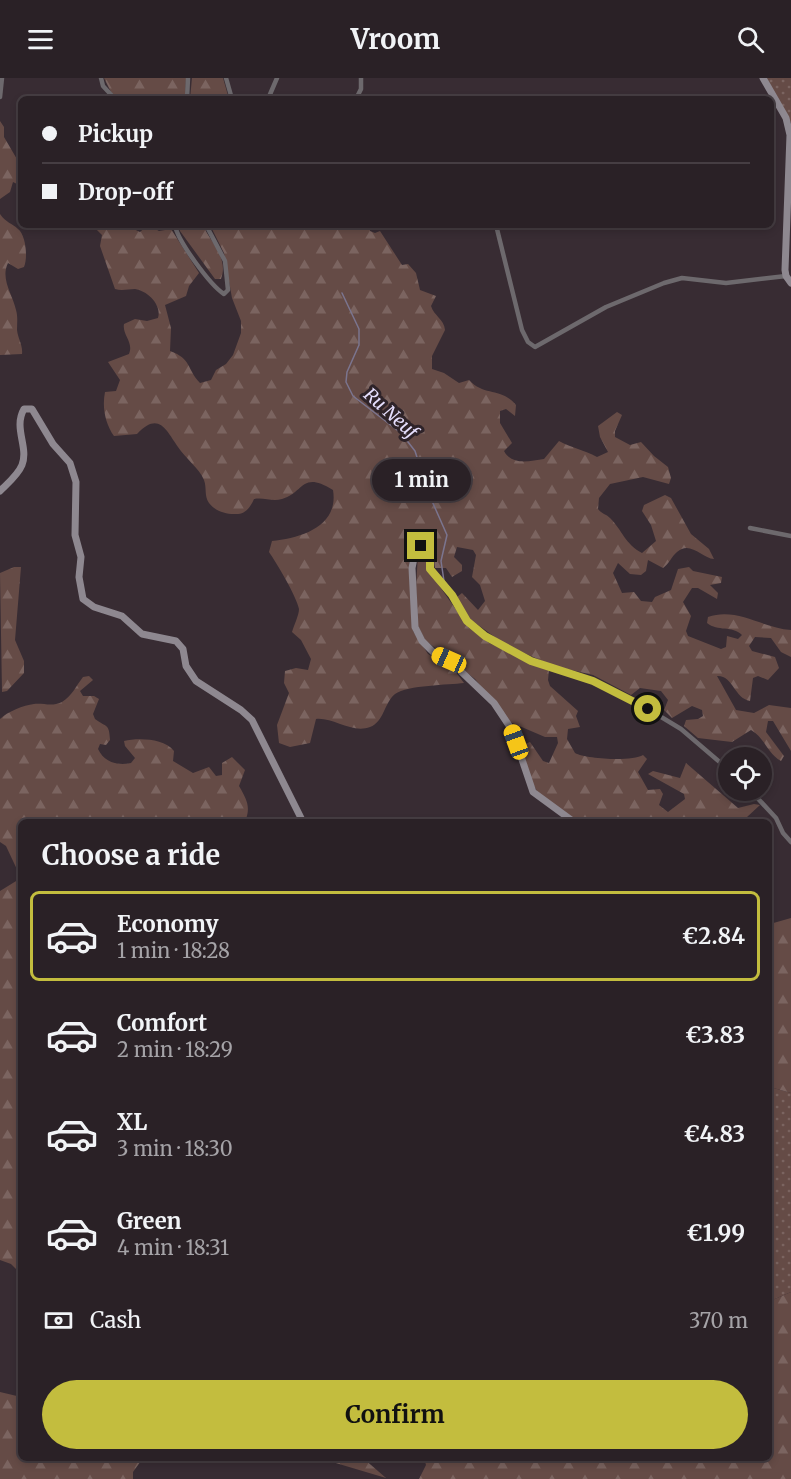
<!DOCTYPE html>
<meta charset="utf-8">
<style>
:root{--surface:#2a2126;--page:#362e32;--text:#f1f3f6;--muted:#a5a3a7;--line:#463e43;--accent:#c3bd3e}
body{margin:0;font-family:Merriweather,serif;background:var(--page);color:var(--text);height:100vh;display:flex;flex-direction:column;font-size:22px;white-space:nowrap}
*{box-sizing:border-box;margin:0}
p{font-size:20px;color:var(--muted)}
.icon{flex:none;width:33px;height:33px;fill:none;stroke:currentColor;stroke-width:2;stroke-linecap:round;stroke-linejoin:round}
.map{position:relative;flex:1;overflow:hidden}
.sheet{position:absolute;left:18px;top:741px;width:754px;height:642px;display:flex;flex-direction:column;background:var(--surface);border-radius:9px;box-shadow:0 3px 9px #0003,0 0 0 2px var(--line)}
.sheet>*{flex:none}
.banner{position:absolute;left:18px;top:18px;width:756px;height:132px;border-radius:9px;box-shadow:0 3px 9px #0003,0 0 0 2px var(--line);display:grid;align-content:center;height:132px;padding:0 24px;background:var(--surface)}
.buttons{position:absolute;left:718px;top:669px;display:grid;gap:12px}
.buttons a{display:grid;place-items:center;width:54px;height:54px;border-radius:50%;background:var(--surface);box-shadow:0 3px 9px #0003,0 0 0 2px var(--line);font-size:30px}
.end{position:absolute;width:27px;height:27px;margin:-14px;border:8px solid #c3bd3e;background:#111;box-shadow:0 0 0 3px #111}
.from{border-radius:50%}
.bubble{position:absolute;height:42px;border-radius:21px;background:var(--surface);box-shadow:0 3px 9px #0003,0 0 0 2px var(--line);font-size:20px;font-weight:700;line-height:42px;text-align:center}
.car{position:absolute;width:18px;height:36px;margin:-18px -9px;border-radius:8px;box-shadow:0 0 4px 2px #0007;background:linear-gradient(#f5c518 24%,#345 0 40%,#f5c518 0 76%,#345 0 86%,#f5c518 0)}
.banner b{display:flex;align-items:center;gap:21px;height:57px;font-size:22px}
.banner b+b{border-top:2px solid var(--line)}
.banner i{width:15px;height:15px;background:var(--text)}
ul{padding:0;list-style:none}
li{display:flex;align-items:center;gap:18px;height:90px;margin:0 12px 9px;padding:0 12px;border:3px solid transparent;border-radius:9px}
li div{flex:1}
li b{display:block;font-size:22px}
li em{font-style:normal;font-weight:700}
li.on{border-color:var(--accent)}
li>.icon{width:54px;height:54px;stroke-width:1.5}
h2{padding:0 24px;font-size:27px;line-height:72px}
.pay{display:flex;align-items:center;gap:15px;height:66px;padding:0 24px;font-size:22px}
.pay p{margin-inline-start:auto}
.cta{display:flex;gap:12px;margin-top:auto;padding:12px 24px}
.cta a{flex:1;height:69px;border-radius:36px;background:var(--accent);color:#111;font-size:24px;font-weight:700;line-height:69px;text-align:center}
header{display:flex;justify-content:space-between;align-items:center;height:78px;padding:0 24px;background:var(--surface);font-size:27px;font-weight:700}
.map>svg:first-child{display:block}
.grass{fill:url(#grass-dots)}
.forest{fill:url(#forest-firs)}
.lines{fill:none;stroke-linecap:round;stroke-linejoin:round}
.stream{stroke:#7b758f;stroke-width:1.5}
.street{stroke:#6d696d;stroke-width:4.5}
.secondary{stroke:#8e8890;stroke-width:7}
.route{stroke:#c3bd3e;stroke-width:8}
.labels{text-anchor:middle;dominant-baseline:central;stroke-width:6;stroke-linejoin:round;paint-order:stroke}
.water-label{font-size:18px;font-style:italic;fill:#e6dffe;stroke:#2e2329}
</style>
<header><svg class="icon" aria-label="menu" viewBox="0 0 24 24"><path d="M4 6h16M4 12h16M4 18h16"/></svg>Vroom<svg class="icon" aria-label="search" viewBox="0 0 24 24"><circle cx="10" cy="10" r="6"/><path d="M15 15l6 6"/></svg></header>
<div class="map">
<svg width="791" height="1401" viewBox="0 0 791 1401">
<defs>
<pattern id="grass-dots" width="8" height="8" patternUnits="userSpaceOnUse" patternTransform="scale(1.5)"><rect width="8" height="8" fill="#654b46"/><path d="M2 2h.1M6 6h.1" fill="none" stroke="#7b6460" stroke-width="1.8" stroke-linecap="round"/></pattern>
<pattern id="forest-firs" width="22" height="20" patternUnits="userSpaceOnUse" patternTransform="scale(1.5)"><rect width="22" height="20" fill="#654b46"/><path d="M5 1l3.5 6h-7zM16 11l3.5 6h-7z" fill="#7b6460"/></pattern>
</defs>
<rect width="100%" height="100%" fill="#382c33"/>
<g class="grass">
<polygon points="767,0 791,0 791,45 769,5"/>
<polygon points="770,1009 791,1015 791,1214 770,1223"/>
</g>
<g class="forest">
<polygon points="104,0 186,0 185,21 118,21 111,14"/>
<polygon points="192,0 223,0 229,21 190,21"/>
<polygon points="0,43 4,49 4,59 21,88 21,108 13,104 10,114 0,121"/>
<path d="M0 136C6 145 12 145 18 151 26 157 28 180 24 189L18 191 8 185C0 201 13 217 16 232 18 239 17 245 17 252 18 261 23 267 22 276L0 277Z"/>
<path d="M92 147H125L140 154 148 147 159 153 171 151 199 195 189 208 186 218 165 227 171 250 170 273C192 281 186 290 200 305L211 302 216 292 226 286 233 277 241 255V243L232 220 224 175 210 147H370V153L375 155 380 153 402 187 408 186 416 195 420 212 436 218 431 228C434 238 444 241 445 252L432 278V291L444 295 459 305 469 302C485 319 501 309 516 327L515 338 506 331 500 333V345L512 365 504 373C512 388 530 383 544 381L559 363C572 370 584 372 597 379L608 374 600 359 598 348 617 334 622 337 615 353V359L630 367 641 364 654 378 668 389 671 400 669 406 643 399 610 406 599 420 598 431C602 436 606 436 610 440 622 452 625 466 642 475L656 463 651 447 642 433 644 427 665 417 671 420 691 456 709 471 714 481C702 480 690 462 677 474 671 479 669 486 663 490L648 482 646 493 641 497 630 496 618 485 613 495 622 515 634 514 641 523 652 524 655 519 671 512 678 491 689 489 693 493 722 499 721 505 710 507 718 515 717 521 698 510H692L683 524 691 538 686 553 688 558 721 571 726 569 727 558 738 561 742 557C732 547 718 554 707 545L708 539C737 529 762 550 791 552V579L781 574 771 560 755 559 749 568 752 573 775 579 779 590 768 602 758 598 753 600 750 623C734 620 733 597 717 598L736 632 754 635 769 627 791 630V673L773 643H768L766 654 784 678 781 683C767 675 765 660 751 652L732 664 698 660 684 648 686 642 698 641 703 638 702 632 692 628 672 640 664 632 668 622 661 613 640 610 631 617 593 597 554 588 506 567 467 539 457 519 462 515 478 532 485 523 480 507 472 499 476 477 473 472 457 469 454 479 462 487V493L452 499 446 490H435L432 468 424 462 411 471 409 490 413 553 428 576 452 589 464 605C448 607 408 607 395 616 384 625 384 644 370 649 352 656 333 639 316 641L310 665 290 669 279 665 277 647 289 615 284 605 285 593 296 590 308 592 311 581 301 562 292 554C294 547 299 537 299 531 297 519 276 484 269 474L272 463C302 460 339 448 333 412 301 392 304 415 282 421 272 424 264 419 254 421 250 430 245 437 234 436 225 436 215 433 209 425 204 418 207 410 204 402 199 390 185 380 178 369 166 352 159 333 137 356L114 358C105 345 102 329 105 314L116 313 120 302 108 284 129 276C134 264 122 257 124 246L135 241 147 243 158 240C162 227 148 213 135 211 128 211 122 213 115 211L100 168 102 157Z"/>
<path d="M178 147H203C210 164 229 180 221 201H215L180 153Z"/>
<path d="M422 471H426L428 492 469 550 489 565 536 588 549 592 548 602 550 608 578 633 576 638 580 649 568 651 567 661 575 675C586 681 632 684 643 677L647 681 638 694 648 712 660 711 663 716 659 727 668 734 685 721 684 716 648 696 653 693 680 700 686 685 738 730 754 726 760 727 747 739 748 744H579L538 715 532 704 522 671 525 666 530 664 543 683 549 685 558 665 557 659H545L510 644 475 601 425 562 418 548 416 510 418 476Z"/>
<polygon points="14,489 21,489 15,562 24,583 24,595 7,613 2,614 0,495"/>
<path d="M89 598 93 602 80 613 83 618H94L99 621 93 636 95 641C107 650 109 645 110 662L106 667 100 666 98 671C104 684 117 688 131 685L135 680 125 668 124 663C138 660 163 660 174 673L173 683 193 695 209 689 216 698 222 697V685L232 679 245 692 239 708C247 722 251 729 245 744H21V1196L11 1186 0 1182V813L21 800 6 768 0 764V641C7 634 24 627 34 626 44 625 52 629 62 624 72 618 76 608 83 599Z"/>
<polygon points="791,840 791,1015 770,1009 770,846"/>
<polygon points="791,1214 791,1401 419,1401 426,1387 424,1380 770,1380 770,1223"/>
<polygon points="0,1314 21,1319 21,1380 143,1380 133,1394 133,1401 0,1401"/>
<polygon points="319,1380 363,1380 386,1400"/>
</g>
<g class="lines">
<polyline class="stream" points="342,215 359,251 359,267 347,294 346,304 353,318 401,355 415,373 428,414 447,457 441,483 444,503"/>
<g class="street">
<polyline points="101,0 103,8 115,21"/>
<polyline points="226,0 232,21"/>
<polyline points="0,19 2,0"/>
<polyline points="187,21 188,0"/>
<polyline points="268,21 277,0"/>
<polyline points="356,21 361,11 361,0"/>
<path d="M175 147C177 162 210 207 224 216L228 212 225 183 206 147"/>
<polyline points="496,147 522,252 528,264 535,269 606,229 664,205 682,200 726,205 786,198"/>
<polyline points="750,450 791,458"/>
<polyline points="447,511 467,543 485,558 531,583 593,603 648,631 681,651 729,692"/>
<polyline points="750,712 776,740 783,755 791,764"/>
</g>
<g class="secondary">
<polyline points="763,0 786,40 790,57 785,192 786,198 791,205"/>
<path d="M0 413C8 405 18 397 22 387 29 369 13 350 24 331H32L53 366 70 385 76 404 75 457 81 479 79 499 83 521 94 529 122 538 142 556 176 563 183 571 186 588 196 603 241 632 252 642 303 744"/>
<polyline points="447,511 430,491 430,472 427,467 421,468 415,475 412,490 415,549 422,563 433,574 449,582 494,625 512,652 533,714 574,744"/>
</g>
</g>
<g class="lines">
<polyline class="route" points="421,468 427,467 430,472 430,491 452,517 467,543 485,558 531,583 593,603 648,631"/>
</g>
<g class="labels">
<g class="water-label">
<text transform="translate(391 335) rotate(42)">Ru Neuf</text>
</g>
</g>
</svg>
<div class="buttons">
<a><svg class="icon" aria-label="locate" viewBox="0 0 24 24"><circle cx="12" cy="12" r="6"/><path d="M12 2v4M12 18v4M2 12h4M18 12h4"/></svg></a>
</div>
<i class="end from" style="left:648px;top:631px"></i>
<i class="end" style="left:421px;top:468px"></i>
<div class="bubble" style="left:372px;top:381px;width:99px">1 min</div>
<i class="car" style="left:449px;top:582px;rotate:294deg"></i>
<i class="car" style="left:516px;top:664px;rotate:340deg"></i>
<div class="banner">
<b><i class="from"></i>Pickup</b>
<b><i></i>Drop-off</b>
</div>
<section class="sheet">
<h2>Choose a ride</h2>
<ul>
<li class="on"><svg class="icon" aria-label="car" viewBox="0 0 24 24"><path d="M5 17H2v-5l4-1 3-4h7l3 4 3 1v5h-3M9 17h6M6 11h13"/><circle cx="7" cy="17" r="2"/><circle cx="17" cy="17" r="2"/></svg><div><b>Economy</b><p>1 min · 18:28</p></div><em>€2.84</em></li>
<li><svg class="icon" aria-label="car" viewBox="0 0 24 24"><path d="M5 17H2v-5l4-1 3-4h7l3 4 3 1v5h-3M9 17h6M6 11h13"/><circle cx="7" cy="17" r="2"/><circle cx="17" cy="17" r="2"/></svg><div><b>Comfort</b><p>2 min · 18:29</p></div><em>€3.83</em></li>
<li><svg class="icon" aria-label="car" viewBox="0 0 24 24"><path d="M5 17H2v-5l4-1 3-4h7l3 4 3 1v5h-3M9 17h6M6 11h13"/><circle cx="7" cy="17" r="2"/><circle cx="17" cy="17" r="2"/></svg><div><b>XL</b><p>3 min · 18:30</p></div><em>€4.83</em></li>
<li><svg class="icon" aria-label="car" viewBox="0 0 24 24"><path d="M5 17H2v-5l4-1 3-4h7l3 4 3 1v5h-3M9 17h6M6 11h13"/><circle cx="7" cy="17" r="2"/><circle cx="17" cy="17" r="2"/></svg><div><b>Green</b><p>4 min · 18:31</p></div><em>€1.99</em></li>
</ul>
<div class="pay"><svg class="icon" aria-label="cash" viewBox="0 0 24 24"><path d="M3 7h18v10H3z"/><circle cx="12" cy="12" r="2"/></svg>Cash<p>370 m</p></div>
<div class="cta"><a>Confirm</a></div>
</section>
</div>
